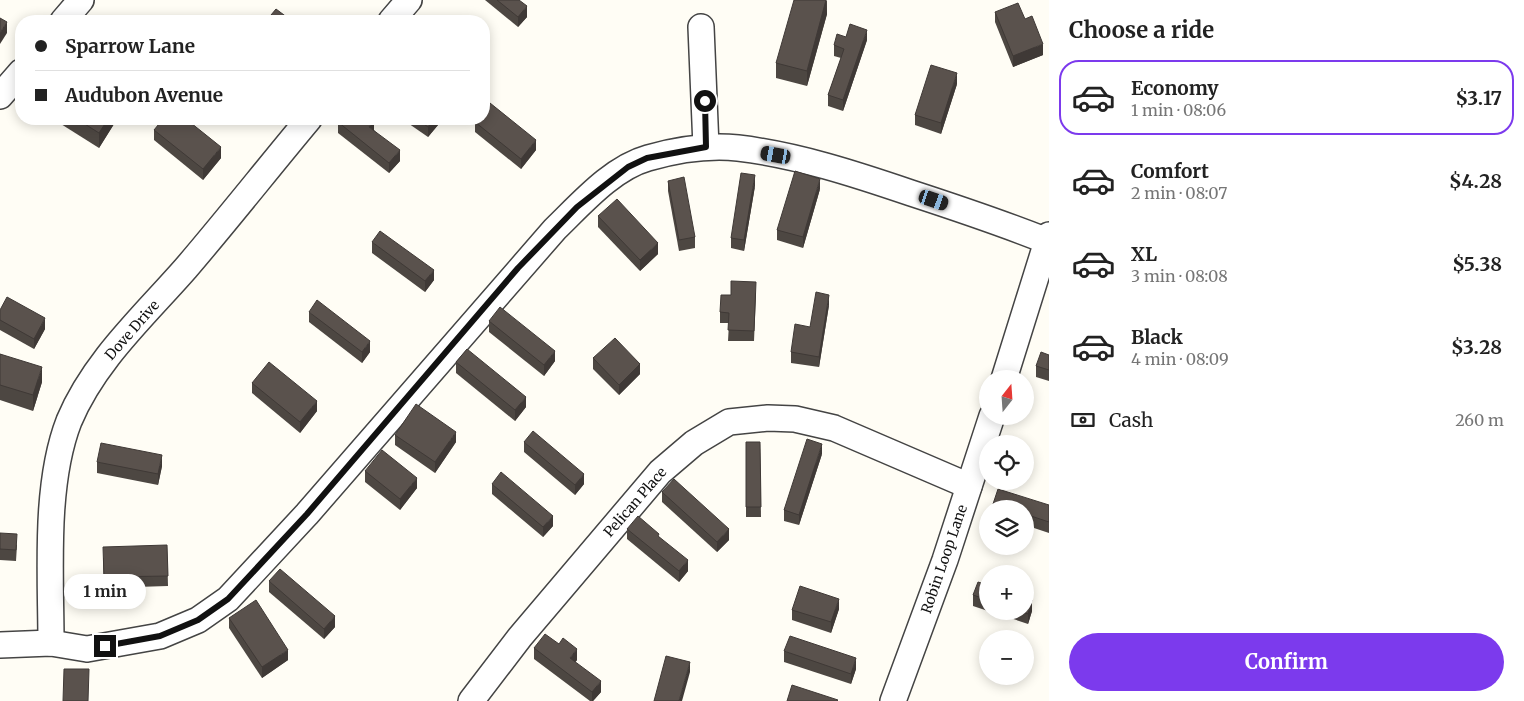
<!DOCTYPE html>
<meta charset="utf-8">
<style>
:root{--surface:#fff;--page:#f2f2f2;--text:#222;--muted:#767676;--line:#e0e0e0;--accent:#7c3aed}
body{margin:0;font-family:Merriweather,serif;background:var(--page);color:var(--text);height:100vh;display:flex;flex-direction:column;font-size:19px;white-space:nowrap}
*{box-sizing:border-box;margin:0}
p{font-size:16px;color:var(--muted)}
.icon{flex:none;width:28px;height:28px;fill:none;stroke:currentColor;stroke-width:2;stroke-linecap:round;stroke-linejoin:round}
.map{position:relative;flex:1;overflow:hidden}
.details{display:flex;flex-direction:column;background:var(--surface);width:475px}
.details>*{flex:none}
.guide{position:absolute;left:15px;top:15px;width:475px;height:110px;border-radius:20px;box-shadow:0 2px 12px #0003;display:grid;align-content:center;height:110px;padding:0 20px;background:var(--surface)}
.needle{width:32px;rotate:17deg}
.buttons{position:absolute;left:979px;top:370px;display:grid;gap:10px}
.buttons a{display:grid;place-items:center;width:55px;height:55px;border-radius:50%;background:var(--surface);box-shadow:0 2px 12px #0003;font-size:25px}
.end{position:absolute;width:22px;height:22px;margin:-11px;border:6px solid #111;background:#fff;box-shadow:0 0 0 2px #fff}
.from{border-radius:50%}
.bubble{position:absolute;height:35px;border-radius:18px;background:var(--surface);box-shadow:0 2px 12px #0003;font-size:16px;font-weight:700;line-height:35px;text-align:center}
.car{position:absolute;width:15px;height:30px;margin:-15px -8px;border-radius:6px;box-shadow:0 0 4px 1px #0007;background:linear-gradient(#222 24%,#8ab4d8 0 40%,#222 0 76%,#8ab4d8 0 86%,#222 0)}
.guide b{display:flex;align-items:center;gap:18px;height:48px;font-size:19px}
.guide b+b{border-top:1px solid var(--line)}
.guide i{width:12px;height:12px;background:var(--text)}
ul{padding:0;list-style:none}
li{display:flex;align-items:center;gap:15px;height:75px;margin:0 10px 8px;padding:0 10px;border:2px solid transparent;border-radius:20px}
li div{flex:1}
li b{display:block;font-size:19px}
li em{font-style:normal;font-weight:700}
li.current{border-color:var(--accent)}
li>.icon{width:45px;height:45px;stroke-width:1.5}
h2{padding:0 20px;font-size:22px;line-height:60px}
.pay{display:flex;align-items:center;gap:12px;height:55px;padding:0 20px;font-size:19px}
.pay p{margin-inline-start:auto}
.button{display:flex;gap:10px;margin-top:auto;padding:10px 20px}
.button a{flex:1;height:58px;border-radius:30px;background:var(--accent);color:#fff;font-size:20px;font-weight:700;line-height:58px;text-align:center}
main{display:flex;flex:1;min-height:0}
.map>svg:first-child{display:block}
.lines{fill:none;stroke-linecap:round;stroke-linejoin:round}
.street-casing{stroke:#444;stroke-width:28}
.street{stroke:#fff;stroke-width:25}
.wall{fill:#4d4742}
.shaded-wall{fill:#3f3936}
.building{fill:#5a524d;stroke:#3f3936}
.route{stroke:#111;stroke-width:6}
.labels{text-anchor:middle;dominant-baseline:central;stroke-width:5;stroke-linejoin:round;paint-order:stroke}
.street-label{font-size:14px;fill:#111;stroke:#fff}
</style>
<main>
<div class="map">
<svg width="1049" height="701" viewBox="0 0 1049 701">
<rect width="100%" height="100%" fill="#fffdf5"/>
<g class="lines">
<g class="street-casing">
<g id="street">
<polyline points="63,21 81,0"/>
<polyline points="391,21 409,0"/>
<polyline points="701,27 706,147"/>
<polyline points="0,96 21,72"/>
<polyline points="1004,379 1049,235"/>
<path d="M51 643C51 575 44 485 69 421 94 361 144 316 186 268 228 219 268 168 309 119"/>
<path d="M0 645 51 643 87 649 160 636 198 620 228 599 307 514 555 229C581 204 612 168 648 158 676 150 709 145 738 148 797 155 855 174 911 193 957 208 1002 223 1047 241"/>
<polyline points="471,701 520,637 660,472 694,443 729,422 768,418 795,419 834,428 969,486"/>
<polyline points="893,701 945,560 992,416"/>
</g>
</g>
<use href="#street" class="street"/>
</g>
<g class="wall">
<polygon points="485,0 519,0 527,17 518,27"/>
<polygon points="827,0 827,14 807,86 776,78 776,63"/>
<polygon points="995,12 1043,55 1013,67 995,22"/>
<polygon points="867,40 843,111 828,106 828,95 841,58 834,56 834,45"/>
<polygon points="957,84 941,134 915,125 915,115"/>
<polygon points="53,119 114,119 114,124 99,148"/>
<polygon points="402,119 438,119 438,125 428,137"/>
<polygon points="338,122 374,130 400,161 389,173 338,133"/>
<polygon points="475,122 536,150 521,169 475,132"/>
<polygon points="154,130 221,158 203,180 154,140"/>
<polygon points="668,181 695,237 695,248 679,251 668,191"/>
<polygon points="755,186 744,251 731,248 731,238"/>
<polygon points="820,189 803,248 777,240 777,230"/>
<polygon points="598,216 658,254 640,271 598,227"/>
<polygon points="372,242 434,280 425,292 372,253"/>
<polygon points="756,293 754,341 728,341 729,323 720,323 720,312 731,295"/>
<polygon points="829,305 819,367 791,363 791,352 810,327"/>
<polygon points="0,310 45,329 34,349 0,330"/>
<polygon points="309,312 370,352 362,363 309,322"/>
<polygon points="489,321 555,361 544,376 489,332"/>
<polygon points="0,354 42,382 33,411 0,400"/>
<polygon points="1049,355 1049,381 1036,377 1036,366"/>
<polygon points="593,358 640,374 619,395 593,369"/>
<polygon points="456,362 526,407 515,421 456,373"/>
<polygon points="252,383 317,411 300,433 252,393"/>
<polygon points="395,435 456,442 435,473 395,445"/>
<polygon points="524,442 584,484 575,495 524,452"/>
<polygon points="746,442 760,442 761,517 746,517"/>
<polygon points="822,454 799,525 784,521 784,510"/>
<polygon points="97,462 162,466 158,485 97,473"/>
<polygon points="365,471 417,488 400,510 365,482"/>
<polygon points="492,484 553,526 543,537 492,494"/>
<polygon points="662,492 729,540 717,552 662,502"/>
<polygon points="993,504 1049,505 1049,533 1025,525 1025,509 993,509"/>
<polygon points="627,529 659,537 688,571 679,582 627,539"/>
<polygon points="0,533 17,545 16,561 0,560"/>
<polygon points="167,545 168,586 104,588 103,558"/>
<polygon points="269,581 335,627 324,639 269,592"/>
<polygon points="988,585 988,611 973,606 973,595"/>
<polygon points="839,609 831,633 792,620 792,610"/>
<polygon points="990,611 1032,611 1028,624"/>
<polygon points="229,618 288,660 262,678 229,628"/>
<polygon points="534,648 577,660 575,662 601,692 593,701 590,701 534,659"/>
<polygon points="784,651 856,669 851,684 784,662"/>
</g>
<g class="shaded-wall">
<polygon points="826,0 827,14 807,86 807,71"/>
<polygon points="527,6 527,17 518,27 518,17"/>
<polygon points="7,22 7,33 0,44 0,33"/>
<polygon points="867,30 867,40 843,111 843,100"/>
<polygon points="1043,44 1043,55 1013,67 1013,56"/>
<polygon points="957,73 957,84 941,134 941,123"/>
<polygon points="108,119 114,119 114,124 99,148 99,133"/>
<polygon points="434,119 438,119 438,125 428,137 428,127"/>
<polygon points="374,120 374,131 369,127"/>
<polygon points="536,140 536,150 521,169 521,159"/>
<polygon points="221,147 221,158 203,180 203,169"/>
<polygon points="400,150 400,161 389,173 389,163"/>
<polygon points="755,175 755,186 744,251 744,240"/>
<polygon points="820,179 820,189 803,248 803,237"/>
<polygon points="658,243 658,254 640,271 640,260"/>
<polygon points="434,270 434,280 425,292 425,281"/>
<polygon points="829,295 829,305 819,367 819,357"/>
<polygon points="45,318 45,329 34,349 34,339"/>
<polygon points="370,341 370,352 362,363 362,352"/>
<polygon points="555,351 555,361 544,376 544,365"/>
<polygon points="640,364 640,374 619,395 619,385"/>
<polygon points="42,367 42,382 33,411 33,395"/>
<polygon points="526,397 526,407 515,421 515,410"/>
<polygon points="317,401 317,411 300,433 300,422"/>
<polygon points="456,432 456,442 435,473 435,462"/>
<polygon points="822,444 822,454 799,525 799,515"/>
<polygon points="162,455 162,466 158,485 158,474"/>
<polygon points="584,474 584,484 575,495 575,485"/>
<polygon points="417,478 417,488 400,510 400,499"/>
<polygon points="553,516 553,526 543,537 543,527"/>
<polygon points="729,529 729,540 717,552 717,542"/>
<polygon points="688,560 688,571 679,582 679,571"/>
<polygon points="839,599 839,609 831,633 831,622"/>
<polygon points="1032,600 1032,611 1028,624 1028,614"/>
<polygon points="335,616 335,627 324,639 324,629"/>
<polygon points="577,649 577,660 570,669 570,658"/>
<polygon points="288,650 288,660 262,678 262,667"/>
<polygon points="856,658 856,669 851,684 851,674"/>
<polygon points="690,662 690,672 682,701 679,701"/>
<polygon points="601,681 601,692 593,701 592,701 592,692"/>
</g>
<g class="building">
<polygon points="497,0 519,0 527,6 518,17"/>
<polygon points="794,0 826,0 807,71 776,63"/>
<polygon points="1018,3 1025,19 1032,16 1043,44 1013,56 995,12"/>
<polygon points="276,9 292,21 266,21"/>
<polygon points="0,18 7,22 0,33"/>
<polygon points="850,24 867,30 843,100 828,95 844,49 834,45 837,34 846,37"/>
<polygon points="931,65 957,73 941,123 915,115"/>
<polygon points="490,103 536,140 521,159 475,122 477,119 484,119 484,111"/>
<polygon points="77,119 108,119 99,133"/>
<polygon points="163,119 186,119 221,147 203,169 154,130"/>
<polygon points="341,119 373,119 374,120 369,127 400,150 389,163 338,122"/>
<polygon points="417,119 434,119 428,127"/>
<polygon points="795,171 820,179 803,237 777,230"/>
<polygon points="741,173 755,175 744,240 731,238"/>
<polygon points="684,177 695,237 679,240 668,181"/>
<polygon points="617,199 658,243 640,260 598,216"/>
<polygon points="380,231 434,270 425,281 372,242"/>
<polygon points="731,281 756,282 754,331 728,330 729,313 720,312 721,295 731,295"/>
<polygon points="816,292 829,295 819,357 791,352 795,324 810,327"/>
<polygon points="7,297 45,318 34,339 0,320 0,310"/>
<polygon points="317,300 370,341 362,352 309,312"/>
<polygon points="500,307 555,351 544,365 489,321"/>
<polygon points="615,338 640,364 619,385 593,358"/>
<polygon points="467,349 526,397 515,410 456,362"/>
<polygon points="1041,352 1049,355 1049,370 1036,366"/>
<polygon points="0,354 42,367 33,395 0,385"/>
<polygon points="269,362 317,401 300,422 252,383"/>
<polygon points="416,404 456,432 435,462 395,435"/>
<polygon points="533,431 584,474 575,485 524,442"/>
<polygon points="807,439 822,444 799,515 784,510"/>
<polygon points="746,442 760,442 761,507 746,507"/>
<polygon points="101,443 162,455 158,474 97,462"/>
<polygon points="382,450 417,478 400,499 365,471"/>
<polygon points="501,472 553,516 543,527 492,484"/>
<polygon points="674,479 729,529 717,542 662,492"/>
<polygon points="998,489 1049,505 1049,522 1025,514 1025,509 1007,509 993,504"/>
<polygon points="638,516 659,534 658,536 688,560 679,571 627,529"/>
<polygon points="0,533 17,534 16,550 0,549"/>
<polygon points="167,545 168,576 104,577 103,547"/>
<polygon points="280,569 335,616 324,629 269,581"/>
<polygon points="978,582 988,585 988,600 973,595"/>
<polygon points="800,586 839,599 831,622 792,610"/>
<polygon points="1025,598 1032,600 1028,614 1021,611 1025,611"/>
<polygon points="256,600 288,650 262,667 229,618"/>
<polygon points="545,634 559,644 563,638 577,649 570,658 601,681 592,692 534,648"/>
<polygon points="790,636 856,658 851,674 784,651"/>
<polygon points="666,656 690,662 679,701 654,701"/>
<polygon points="64,669 89,669 88,701 63,701"/>
<polygon points="792,685 838,700 837,701 787,701"/>
</g>
<g class="lines">
<polyline class="route" points="105,646 160,636 198,620 228,599 307,514 518,268 577,207 628,167 647,158 706,147 705,101"/>
</g>
<g class="labels">
<g class="street-label">
<text transform="translate(132 330) rotate(-49)">Dove Drive</text>
<text transform="translate(635 502) rotate(-49)">Pelican Place</text>
<text transform="translate(944 559) rotate(-71)">Robin Loop Lane</text>
</g>
</g>
</svg>
<div class="buttons">
<a><svg class="needle" viewBox="-14 -14 28 28"><path d="M0-13l5 13h-10z" fill="#e53935"/><path d="M0 13l5-13h-10z" fill="#767676"/></svg></a>
<a><svg class="icon" aria-label="locate" viewBox="0 0 24 24"><circle cx="12" cy="12" r="6"/><path d="M12 2v4M12 18v4M2 12h4M18 12h4"/></svg></a>
<a><svg class="icon" aria-label="layers" viewBox="0 0 24 24"><path d="M12 4l9 5-9 5-9-5zM3 14l9 5 9-5"/></svg></a>
<a>+</a>
<a>−</a>
</div>
<i class="end from" style="left:705px;top:101px"></i>
<i class="end" style="left:105px;top:646px"></i>
<div class="bubble" style="left:64px;top:574px;width:82px">1 min</div>
<i class="car" style="left:776px;top:155px;rotate:280deg"></i>
<i class="car" style="left:934px;top:200px;rotate:109deg"></i>
<div class="guide">
<b><i class="from"></i>Sparrow Lane</b>
<b><i></i>Audubon Avenue</b>
</div>
</div>
<section class="details">
<h2>Choose a ride</h2>
<ul>
<li class="current"><svg class="icon" aria-label="car" viewBox="0 0 24 24"><path d="M5 17H2v-5l4-1 3-4h7l3 4 3 1v5h-3M9 17h6M6 11h13"/><circle cx="7" cy="17" r="2"/><circle cx="17" cy="17" r="2"/></svg><div><b>Economy</b><p>1 min · 08:06</p></div><em>$3.17</em></li>
<li><svg class="icon" aria-label="car" viewBox="0 0 24 24"><path d="M5 17H2v-5l4-1 3-4h7l3 4 3 1v5h-3M9 17h6M6 11h13"/><circle cx="7" cy="17" r="2"/><circle cx="17" cy="17" r="2"/></svg><div><b>Comfort</b><p>2 min · 08:07</p></div><em>$4.28</em></li>
<li><svg class="icon" aria-label="car" viewBox="0 0 24 24"><path d="M5 17H2v-5l4-1 3-4h7l3 4 3 1v5h-3M9 17h6M6 11h13"/><circle cx="7" cy="17" r="2"/><circle cx="17" cy="17" r="2"/></svg><div><b>XL</b><p>3 min · 08:08</p></div><em>$5.38</em></li>
<li><svg class="icon" aria-label="car" viewBox="0 0 24 24"><path d="M5 17H2v-5l4-1 3-4h7l3 4 3 1v5h-3M9 17h6M6 11h13"/><circle cx="7" cy="17" r="2"/><circle cx="17" cy="17" r="2"/></svg><div><b>Black</b><p>4 min · 08:09</p></div><em>$3.28</em></li>
</ul>
<div class="pay"><svg class="icon" aria-label="cash" viewBox="0 0 24 24"><path d="M3 7h18v10H3z"/><circle cx="12" cy="12" r="2"/></svg>Cash<p>260 m</p></div>
<div class="button"><a>Confirm</a></div>
</section>
</main>
